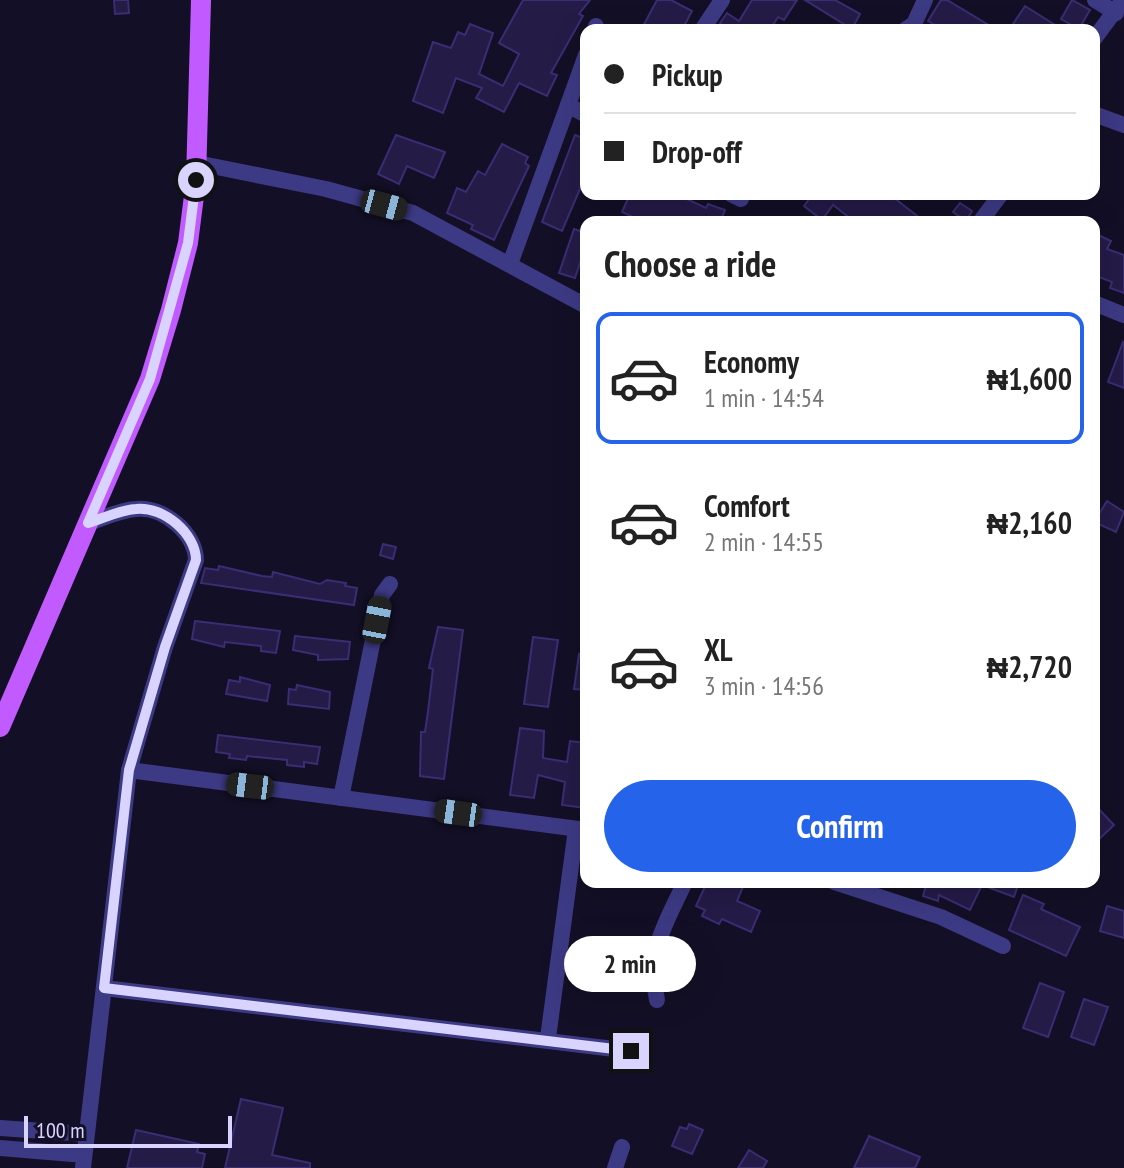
<!DOCTYPE html>
<meta charset="utf-8">
<style>
:root{--surface:#fff;--page:#f6f6f6;--text:#222;--muted:#767676;--line:#e0e0e0;--accent:#2563eb}
body{margin:0;font-family:"PT Sans Narrow",sans-serif;background:var(--page);color:var(--text);height:100vh;display:flex;flex-direction:column;font-size:30px;white-space:nowrap}
*{box-sizing:border-box;margin:0}
p{font-size:26px;color:var(--muted)}
.icon{flex:none;width:44px;height:44px;fill:none;stroke:currentColor;stroke-width:2;stroke-linecap:round;stroke-linejoin:round}
.map{position:relative;flex:1;overflow:hidden}
.panel{position:absolute;left:580px;top:216px;width:520px;height:672px;display:flex;flex-direction:column;background:var(--surface);border-radius:16px;box-shadow:0 8px 32px #0002}
.panel>*{flex:none}
.hud{position:absolute;left:580px;top:24px;width:520px;height:176px;border-radius:16px;box-shadow:0 8px 32px #0002;display:grid;align-content:center;height:176px;padding:0 24px;background:var(--surface)}
.scale{position:absolute;left:24px;bottom:20px;width:208px;box-sizing:border-box;padding-left:8px;border:4px solid #d9d4ff;border-top:0;font-size:22px;line-height:28px;white-space:nowrap;color:#d9d4ff;-webkit-text-stroke:6px #130f26;paint-order:stroke}
.end{position:absolute;width:36px;height:36px;margin:-18px;border:10px solid #d9d4ff;background:#111;box-shadow:0 0 0 4px #111}
.from{border-radius:50%}
.bubble{position:absolute;height:56px;border-radius:28px;background:var(--surface);box-shadow:0 8px 32px #0002;font-size:26px;font-weight:600;line-height:56px;text-align:center}
.car{position:absolute;width:24px;height:48px;margin:-24px -12px;border-radius:10px;box-shadow:0 0 6px 2px #0007;background:linear-gradient(#222 24%,#8ab4d8 0 40%,#222 0 76%,#8ab4d8 0 86%,#222 0)}
.hud b{display:flex;align-items:center;gap:28px;height:76px;font-size:30px}
.hud b+b{border-top:2px solid var(--line)}
.hud i{width:20px;height:20px;background:var(--text)}
ul{padding:0;list-style:none}
li{display:flex;align-items:center;gap:24px;height:132px;margin:0 16px 12px;padding:0 8px;border:4px solid transparent;border-radius:16px}
li div{flex:1}
li b{display:block;font-size:30px}
li em{font-style:normal;font-weight:600}
li.current{border-color:var(--accent)}
li>.icon{width:72px;height:72px;stroke-width:1.5}
h2{padding:0 24px;font-size:36px;line-height:96px}
.action{display:flex;gap:16px;margin-top:auto;padding:16px 24px}
.action a{flex:1;height:92px;border-radius:48px;background:var(--accent);color:#fff;font-size:32px;font-weight:600;line-height:92px;text-align:center}
.map>svg:first-child{display:block}
.building{fill:#241b47;stroke:#3b2d73;stroke-width:2}
.lines{fill:none;stroke-linecap:round;stroke-linejoin:round}
.minor{stroke:#3d3a85;stroke-width:16}
.major{stroke:#c25bff;stroke-width:20}
.route{stroke:#d9d4ff;stroke-width:10}
</style>
<div class="map">
<svg width="1124" height="1168" viewBox="0 0 1124 1168">
<rect width="100%" height="100%" fill="#130f26"/>
<g class="building">
<polygon points="114,0 128,0 129,13 115,14"/>
<polygon points="523,0 590,0 579,14 583,16 551,73 557,75 547,96 519,83 504,112 476,98 482,88 456,78 443,113 413,101 433,42 451,48 458,32 465,35 470,24 493,33 479,74 503,86 519,54 499,43"/>
<polygon points="657,0 671,0 692,11 682,30 641,30"/>
<polygon points="752,0 797,0 784,20 778,17 770,30 729,30 720,23 727,13 739,21"/>
<polygon points="805,0 835,0 860,14 852,29"/>
<polygon points="941,0 947,0 997,30 944,30 928,21"/>
<polygon points="1072,0 1090,10 1079,29 1061,19"/>
<polygon points="1025,6 1063,30 1009,30"/>
<polygon points="396,135 445,152 434,178 407,166 399,184 378,174"/>
<polygon points="575,135 586,139 586,175 562,231 542,222"/>
<polygon points="502,144 528,157 525,163 529,166 494,240 471,229 473,225 447,213 457,188 466,192 478,171 485,175"/>
<polygon points="630,194 676,194 706,208 708,204 725,210 720,222 644,222 622,212"/>
<polygon points="813,194 889,194 925,222 855,222 833,205 822,220 804,206"/>
<polygon points="960,203 972,211 966,221 953,212"/>
<polygon points="574,229 586,233 586,245 575,278 559,273"/>
<polygon points="1094,233 1111,241 1107,249 1124,255 1124,293 1110,288 1112,282 1094,275"/>
<polygon points="1123,342 1124,343 1124,388 1108,382"/>
<polygon points="1107,501 1124,512 1116,532 1094,522"/>
<polygon points="383,544 396,547 393,559 380,555"/>
<polygon points="219,566 262,576 272,577 273,572 320,584 327,580 346,583 345,586 357,588 354,605 201,583 205,568 218,570"/>
<polygon points="195,621 280,631 276,653 261,651 261,646 225,642 224,647 192,639"/>
<polygon points="438,627 463,630 444,779 420,776 421,732 425,732 428,711 433,669 429,668"/>
<polygon points="295,636 350,642 348,659 318,660 318,655 293,650"/>
<polygon points="533,637 558,640 548,707 524,704"/>
<polygon points="579,654 586,655 586,690 574,689"/>
<polygon points="240,677 270,685 267,701 226,694 229,680 240,682"/>
<polygon points="297,685 330,692 329,709 288,704 289,689 296,690"/>
<polygon points="520,728 544,731 543,758 567,762 570,741 586,743 586,808 562,805 565,782 538,775 534,798 510,795"/>
<polygon points="218,735 320,747 317,764 304,762 304,767 287,765 287,760 247,756 246,760 229,758 230,754 216,752"/>
<polygon points="1094,804 1114,825 1094,844"/>
<polygon points="707,882 745,882 737,901 760,911 751,932 722,919 719,924 702,916 705,910 696,906"/>
<polygon points="927,882 977,883 1019,882 1014,897 982,885 970,910 939,895 938,901 923,896"/>
<polygon points="1023,895 1044,904 1041,909 1080,927 1066,956 1009,930"/>
<polygon points="1107,906 1124,911 1124,938 1100,931"/>
<polygon points="1040,983 1064,992 1048,1037 1023,1028"/>
<polygon points="1084,999 1108,1007 1094,1045 1071,1037"/>
<polygon points="241,1099 283,1108 272,1155 310,1163 310,1168 225,1168"/>
<polygon points="689,1124 703,1130 692,1154 672,1146 680,1127 687,1129"/>
<polygon points="136,1130 199,1144 197,1152 205,1154 202,1168 127,1168"/>
<polygon points="869,1136 920,1157 915,1168 854,1168"/>
<polygon points="749,1150 767,1161 763,1168 738,1168"/>
</g>
<g class="lines">
<g class="minor">
<polyline points="1095,0 1116,13"/>
<polyline points="595,30 596,26"/>
<polyline points="702,30 722,0"/>
<polyline points="905,30 914,24 925,0"/>
<polyline points="1094,39 1123,0"/>
<polyline points="568,105 586,55"/>
<polyline points="1094,114 1124,125"/>
<polyline points="197,163 326,189 413,213 586,306"/>
<polyline points="731,194 741,199"/>
<polyline points="980,222 1001,194"/>
<polyline points="510,264 568,105 586,115"/>
<polyline points="1094,303 1124,315"/>
<polyline points="129,770 586,830"/>
<polyline points="341,798 382,595 390,584"/>
<polyline points="834,882 941,917 1003,946"/>
<polyline points="104,988 631,1051"/>
<path d="M657 1000C646 952 665 925 685 882"/>
<polyline points="548,1038 576,829"/>
<polyline points="0,1128 86,1134"/>
<polyline points="0,1148 84,1155"/>
<path d="M83 1168 129 770 165 647 196 560C196 534 164 506 136 509 120 510 104 518 88 523"/>
<polyline points="615,1168 622,1147"/>
</g>
<polyline class="major" points="0,727 150,379 171,310 188,243 196,180 201,0"/>
</g>
<g class="lines">
<path class="route" d="M196 180 188 243 150 379 88 523C104 518 120 510 136 509 164 506 196 534 196 560L165 647 129 770 104 988 631 1051"/>
</g>
</svg>
<div class="scale">100 m</div>
<i class="end from" style="left:196px;top:180px"></i>
<i class="end" style="left:631px;top:1051px"></i>
<div class="bubble" style="left:564px;top:936px;width:132px">2 min</div>
<i class="car" style="left:384px;top:205px;rotate:105deg"></i>
<i class="car" style="left:377px;top:620px;rotate:11deg"></i>
<i class="car" style="left:250px;top:786px;rotate:277deg"></i>
<i class="car" style="left:458px;top:813px;rotate:278deg"></i>
<div class="hud">
<b><i class="from"></i>Pickup</b>
<b><i></i>Drop-off</b>
</div>
<section class="panel">
<h2>Choose a ride</h2>
<ul>
<li class="current"><svg class="icon" aria-label="car" viewBox="0 0 24 24"><path d="M5 17H2v-5l4-1 3-4h7l3 4 3 1v5h-3M9 17h6M6 11h13"/><circle cx="7" cy="17" r="2"/><circle cx="17" cy="17" r="2"/></svg><div><b>Economy</b><p>1 min · 14:54</p></div><em>₦1,600</em></li>
<li><svg class="icon" aria-label="car" viewBox="0 0 24 24"><path d="M5 17H2v-5l4-1 3-4h7l3 4 3 1v5h-3M9 17h6M6 11h13"/><circle cx="7" cy="17" r="2"/><circle cx="17" cy="17" r="2"/></svg><div><b>Comfort</b><p>2 min · 14:55</p></div><em>₦2,160</em></li>
<li><svg class="icon" aria-label="car" viewBox="0 0 24 24"><path d="M5 17H2v-5l4-1 3-4h7l3 4 3 1v5h-3M9 17h6M6 11h13"/><circle cx="7" cy="17" r="2"/><circle cx="17" cy="17" r="2"/></svg><div><b>XL</b><p>3 min · 14:56</p></div><em>₦2,720</em></li>
</ul>
<div class="action"><a>Confirm</a></div>
</section>
</div>
